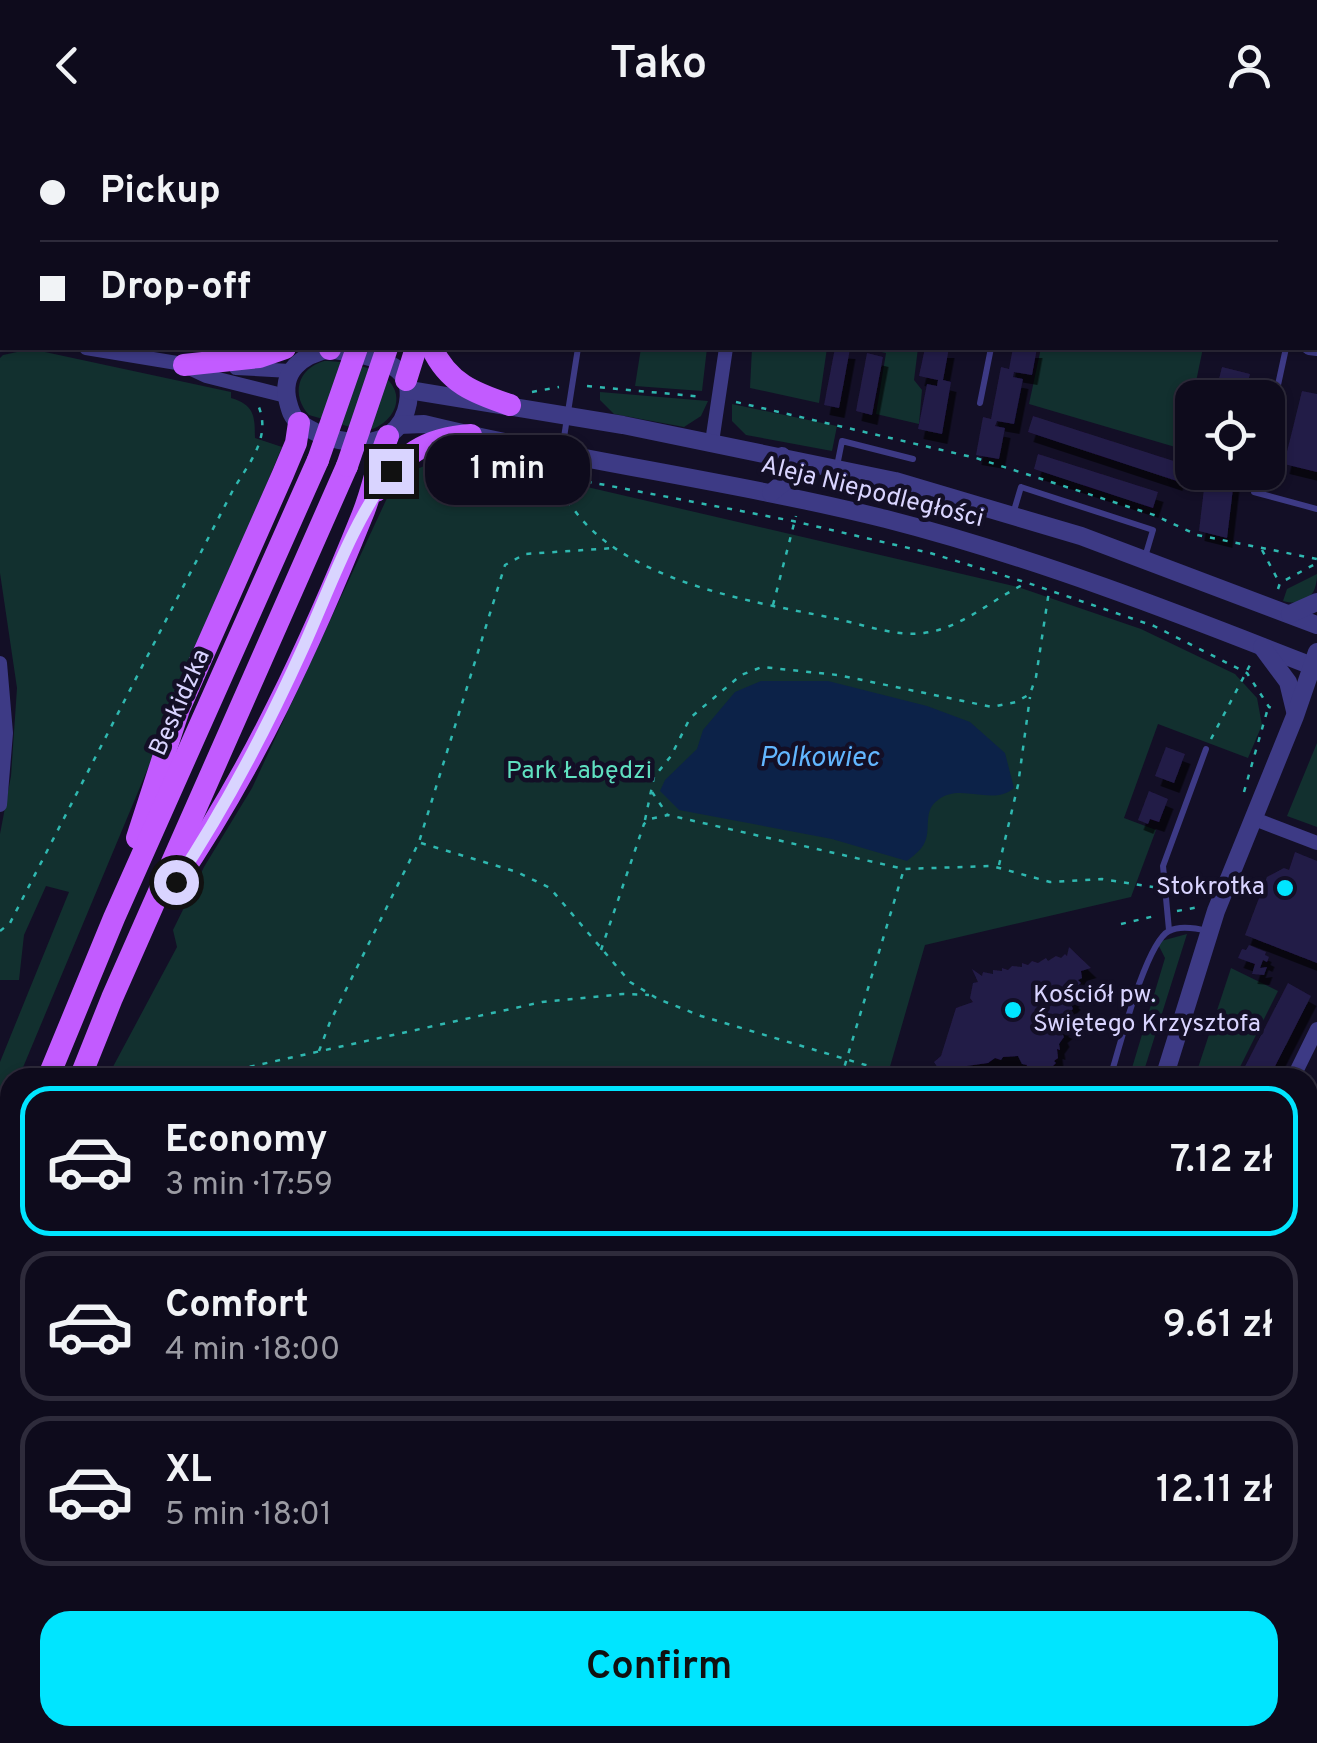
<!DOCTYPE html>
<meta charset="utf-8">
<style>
:root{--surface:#0e0b1c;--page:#171425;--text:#f1f3f6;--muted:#9b9ba3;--line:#2e2b3b;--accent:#00e5ff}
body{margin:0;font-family:Overpass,sans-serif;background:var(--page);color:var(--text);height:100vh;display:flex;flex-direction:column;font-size:38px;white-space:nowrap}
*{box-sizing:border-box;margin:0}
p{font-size:32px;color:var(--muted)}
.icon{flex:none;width:55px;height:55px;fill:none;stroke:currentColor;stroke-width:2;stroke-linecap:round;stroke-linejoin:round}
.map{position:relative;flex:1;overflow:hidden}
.panel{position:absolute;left:0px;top:938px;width:1318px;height:678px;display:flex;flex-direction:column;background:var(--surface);border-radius:30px 30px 0 0;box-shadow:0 2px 8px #0004,0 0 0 2px var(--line)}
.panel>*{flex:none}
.top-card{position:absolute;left:0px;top:0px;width:1318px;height:220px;box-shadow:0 2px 8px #0004,0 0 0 2px var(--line);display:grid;align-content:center;height:220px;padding:0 40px;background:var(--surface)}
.tools{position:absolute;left:1175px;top:250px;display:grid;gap:20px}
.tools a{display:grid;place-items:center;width:110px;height:110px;border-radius:20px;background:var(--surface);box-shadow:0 2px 8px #0004,0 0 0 2px var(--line);font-size:50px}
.end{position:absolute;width:45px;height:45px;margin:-22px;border:12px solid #d9d4ff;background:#111;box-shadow:0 0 0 5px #111}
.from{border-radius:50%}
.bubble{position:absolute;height:70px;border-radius:30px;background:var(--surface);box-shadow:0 2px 8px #0004,0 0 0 2px var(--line);font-size:32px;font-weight:600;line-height:70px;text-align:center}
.top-card b{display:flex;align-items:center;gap:35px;height:95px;font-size:38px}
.top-card b+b{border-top:2px solid var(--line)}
.top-card i{width:25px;height:25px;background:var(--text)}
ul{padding:18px 0 0;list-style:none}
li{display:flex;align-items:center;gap:30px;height:150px;margin:0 20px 15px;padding:0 20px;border:5px solid var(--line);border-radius:30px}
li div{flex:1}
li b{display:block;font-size:38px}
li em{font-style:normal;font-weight:600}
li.on{border-color:var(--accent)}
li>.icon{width:90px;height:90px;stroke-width:1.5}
.button{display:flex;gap:20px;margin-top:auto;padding:20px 40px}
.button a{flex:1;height:115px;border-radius:30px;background:var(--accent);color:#111;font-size:40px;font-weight:600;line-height:115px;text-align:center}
header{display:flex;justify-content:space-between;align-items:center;height:130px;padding:0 40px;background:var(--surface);font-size:45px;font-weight:600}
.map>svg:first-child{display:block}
.green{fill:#12302f}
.water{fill:#0c2248}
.building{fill:#241b47;filter:url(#shadow)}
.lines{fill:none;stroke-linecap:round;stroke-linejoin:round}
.path{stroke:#2fb8b0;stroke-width:2.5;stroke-dasharray:5 8;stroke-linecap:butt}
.service{stroke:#3d3a85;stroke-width:6}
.minor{stroke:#3d3a85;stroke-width:14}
.tertiary{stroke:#3d3a85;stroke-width:18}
.primary{stroke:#c25bff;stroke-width:22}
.primary-bridge{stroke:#c25bff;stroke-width:22}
.route{stroke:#d9d4ff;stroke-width:12}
.poi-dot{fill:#00e5ff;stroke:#130f26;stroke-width:4}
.labels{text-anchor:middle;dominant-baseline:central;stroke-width:9;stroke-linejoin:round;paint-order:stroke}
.street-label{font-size:25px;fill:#d9d4ff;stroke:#130f26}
.park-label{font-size:25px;fill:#5fe0c0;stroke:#130f26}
.poi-label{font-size:25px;fill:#d9d4ff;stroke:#130f26;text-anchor:end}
.water-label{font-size:28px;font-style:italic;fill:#62b6ff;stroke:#130f26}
</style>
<header><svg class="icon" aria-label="back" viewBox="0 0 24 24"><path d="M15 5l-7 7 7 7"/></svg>Tako<svg class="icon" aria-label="person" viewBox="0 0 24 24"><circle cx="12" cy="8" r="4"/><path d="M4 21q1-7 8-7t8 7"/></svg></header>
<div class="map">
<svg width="1317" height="1613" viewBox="0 0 1317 1613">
<defs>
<filter id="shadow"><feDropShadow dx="5.5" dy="10" stdDeviation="0" flood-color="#0009"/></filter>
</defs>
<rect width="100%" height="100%" fill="#130f26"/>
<g class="green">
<polygon points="641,218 707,218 702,261 635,256"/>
<polygon points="752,218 827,218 819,273 750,258"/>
<polygon points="862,218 918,218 914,250 922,260 919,294 876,284 886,223"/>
<polygon points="1041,218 1203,218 1182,319 1029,274"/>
<path d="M31 219 231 262V268C254 275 255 285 255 308L282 317 19 947 10 948V969L0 1001V932L69 762 46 756 24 805 19 850H0V704L11 646 17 558 0 443V228L3 225Z"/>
<path d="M324 231C341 231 374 236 387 249 409 270 389 298 364 301L309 285C291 265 297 239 324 231Z"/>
<polygon points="600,262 708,271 701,286 684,297 614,284 600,270"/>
<polygon points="732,274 837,296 832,321 746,305 732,291"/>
<polygon points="439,330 557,350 1018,457 1141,499 1235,544 1257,568 1262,595 1248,628 1158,594 1124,688 1156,700 1131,767 925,815 887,947 107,948 177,817 173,800 204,737 252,658 388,366 407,343"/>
<path d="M1317 444C1317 465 1306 477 1283 471L1287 459Z"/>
<polygon points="1317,613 1317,697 1287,686"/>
<polygon points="1187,804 1142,947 1129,948 1165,828 1158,814 1161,811"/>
<polygon points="1231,838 1278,861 1235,947 1195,947"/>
<polygon points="1317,1032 1317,1117 1308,1112 1308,1048"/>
<polygon points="1308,1136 1317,1140 1317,1178 1308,1184"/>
<polygon points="1317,1418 1317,1497 1308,1494 1308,1454"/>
<polygon points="289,1605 361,1605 363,1613 290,1613"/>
<polygon points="397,1605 467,1605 468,1613 401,1613"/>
<polygon points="518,1605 523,1612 559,1605 666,1605 665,1613 518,1613"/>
<rect x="673" y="1605" width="125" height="8"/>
</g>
<path class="water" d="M761 551H828L927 576 970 592 1005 623 1014 658C992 677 961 652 938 670 922 681 932 700 924 714 921 720 912 727 907 731L832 709 679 680 660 661 665 650 697 619 703 600 735 562Z"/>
<g class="building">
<polygon points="835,218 850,219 839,278 824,275"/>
<polygon points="925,218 949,218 943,250 951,252 942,304 918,299 927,254 937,256 938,250 919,246"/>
<polygon points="1013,218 1037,218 1032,245 1014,242 1013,247 1023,249 1014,294 997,291 995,296 1005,298 999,329 976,325 983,287 991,289 1001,237 1009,239"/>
<polygon points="867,223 883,227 872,285 856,281"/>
<polygon points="1222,237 1250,244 1244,268 1215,265"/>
<polygon points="1302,261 1317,264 1317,342 1284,334"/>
<polygon points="1033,286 1183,334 1177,351 1028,302"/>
<polygon points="1038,324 1158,362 1153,378 1034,339"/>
<polygon points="1206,342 1235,342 1227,408 1199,401"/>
<polygon points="1166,617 1185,624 1174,653 1155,646"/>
<polygon points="1149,661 1168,669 1159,692 1150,689 1148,694 1138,690"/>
<polygon points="1295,722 1317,731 1317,833 1245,805 1267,747 1284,738 1289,740"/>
<polygon points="1249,815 1266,822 1265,825 1269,827 1267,832 1263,830 1260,838 1267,837 1264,845 1252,844 1255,834 1238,828 1242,819 1246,820"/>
<polygon points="1069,817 1091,838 1081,841 1082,848 1078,850 1081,853 1076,857 1078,862 1073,868 1075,870 1071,874 1073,879 1068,883 1063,897 1067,899 1062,903 1064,907 1059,914 1060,920 1057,919 1058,928 1054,931 1056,933 1052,937 1057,943 1048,948 1030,948 1033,941 1026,938 1027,935 1022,934 1018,926 1003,927 1001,930 995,928 988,933 952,938 949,948 938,948 940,941 934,932 941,926 956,878 973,872 970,868 973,853 978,852 972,839 982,846 983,842 993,844 993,840 1002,841 1002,838 1008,840 1012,836 1022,837 1022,833 1028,835 1032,831 1038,833 1046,828 1048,831 1056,826 1061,828 1065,824 1067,826"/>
<polygon points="1288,853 1311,866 1269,948 1239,948"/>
<polygon points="1308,1561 1317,1566 1317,1599 1308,1594"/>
<polygon points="361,1605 397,1605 401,1613 363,1613"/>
<polygon points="480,1605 518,1605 520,1613 481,1613"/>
<rect x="832" y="1605" width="26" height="8"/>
<polygon points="1082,1605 1108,1605 1105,1613 1076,1613"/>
<polygon points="1120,1605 1163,1605 1182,1613 1116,1613"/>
</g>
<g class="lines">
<g class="path">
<polyline points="847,0 849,2"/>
<polyline points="771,2 772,0"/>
<polyline points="943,2 944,0"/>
<polyline points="587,256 703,267"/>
<polyline points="532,262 559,257"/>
<polyline points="736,272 976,328 1154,385 1197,405 1317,429"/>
<polyline points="459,327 793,391 930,423 1028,453 1154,496 1247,543 1269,577 1274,579"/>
<path d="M557 347C591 447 744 470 833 488 861 494 896 507 924 503 963 498 993 468 1027 453"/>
<polyline points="1262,420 1279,452"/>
<polyline points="1278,459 1280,453 1317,433"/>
<polyline points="773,475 796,386"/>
<polyline points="1211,609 1251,533"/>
<polyline points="652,662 667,684"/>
<polyline points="1244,662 1268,578"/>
<polyline points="645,690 654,647 671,626 690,588 741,545 762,537 838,545 992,577 1016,572 1030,564 1036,547 1049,461"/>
<polyline points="421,713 517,742 550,758 630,852 658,869 701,886 909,948"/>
<polyline points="999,735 1018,655 1030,567"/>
<polyline points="1177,781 1199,777"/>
<polyline points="1121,794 1155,786"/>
<path d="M0 801 10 793 233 360C249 333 272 307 258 275"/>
<polyline points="601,820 644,694 650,689 668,685 904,739 992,736 1050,752 1102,749 1153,757"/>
<polyline points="319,921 330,892 419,712 505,435 525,424 614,418"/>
<polyline points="199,948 542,872 623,864 649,865"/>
<polyline points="841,948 904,739"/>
<polyline points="1308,991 1317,989"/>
<polyline points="1308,1039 1317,1022"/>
<polyline points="1308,1187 1317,1181"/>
<polyline points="1308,1251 1317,1265"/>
<polyline points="1308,1331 1317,1333"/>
<polyline points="1308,1345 1314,1346"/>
<polyline points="1308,1543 1317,1548"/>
<polyline points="1308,1598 1317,1602"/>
<polyline points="176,1605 177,1613"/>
<polyline points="260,1605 262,1613"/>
<polyline points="472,1605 473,1613"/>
<polyline points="614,1605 631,1613"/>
<polyline points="875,1605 882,1613"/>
<polyline points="917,1605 930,1613"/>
<polyline points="942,1605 942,1613"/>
<polyline points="1295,1606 1295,1605"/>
<polyline points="546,1613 589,1605"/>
<polyline points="624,1613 623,1609 628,1605"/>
<polyline points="668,1613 669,1605"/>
<polyline points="787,1613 791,1605"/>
<polyline points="1111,1613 1114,1605"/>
<polyline points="1190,1613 1192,1608"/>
</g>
<g class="service">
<polyline points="915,2 916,0"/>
<polyline points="1153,2 1154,0"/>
<polyline points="980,273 991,218"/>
<polyline points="1268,301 1286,218"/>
<polyline points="562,320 578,218"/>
<polyline points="837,336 842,311 913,329"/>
<polyline points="1258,342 1254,362 1317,379"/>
<polyline points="1013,384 1021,357 1153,400 1145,427"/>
<polyline points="1169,800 1163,736 1206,619"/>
<path d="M1110 948C1119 919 1146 812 1169 801 1180 795 1196 798 1208 801"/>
<polyline points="1308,1129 1317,1134"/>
<polyline points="1308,1503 1317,1506"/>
<polyline points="819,1605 819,1613"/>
</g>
<g class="minor">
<polyline points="498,0 511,2"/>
<polyline points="710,2 710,0"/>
<polyline points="0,202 2,203"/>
<polyline points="86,218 189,235"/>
<polyline points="1309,218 1317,219"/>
<polyline points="189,238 206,246 286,266"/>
<polyline points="236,238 290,241"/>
<polyline points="712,312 726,218"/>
<polyline points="0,533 6,603 0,675"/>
<polyline points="1252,688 1317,713"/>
<polyline points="1293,948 1317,899"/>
<polyline points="278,1605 279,1613"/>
<polyline points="1037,1613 1041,1605"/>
</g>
<g class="tertiary">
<path d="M330 219C365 227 422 228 406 281 402 294 393 304 381 309 357 318 319 308 299 292 292 288 290 280 288 272 280 241 302 225 330 219Z"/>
<polyline points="409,260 623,295 895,351 1081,406 1317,495"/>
<path d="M399 295 424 294C576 331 733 351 886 389 1034 427 1175 482 1317 538"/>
<polyline points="771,363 784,352 782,326"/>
<polyline points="1290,484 1317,472"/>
<polyline points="1262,517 1288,552 1295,581"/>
<polyline points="1164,948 1216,781 1295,586 1317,522"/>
<polyline points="1259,1605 1274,1613"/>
</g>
<g class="primary">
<polyline points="367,2 367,0"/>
<polyline points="393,2 394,0"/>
<polyline points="423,2 423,0"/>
<polyline points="452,2 452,0"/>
<path d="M432 218C448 253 474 263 510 275"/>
<polyline points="330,219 330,218"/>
<polyline points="184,235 259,227 285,218"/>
<polyline points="406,250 416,218"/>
<path d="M376 361C403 325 424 308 471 305"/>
<polyline points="137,708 179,579 283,344 296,313 299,293"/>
<path d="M175 753C252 640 311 513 362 386 373 360 377 332 388 306"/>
<polyline points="48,948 114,788 318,330"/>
<polyline points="80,948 112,868 347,336"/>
<polyline points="0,1119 10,1076"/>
<polyline points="10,1279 10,1412"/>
<polyline points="26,1605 26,1613"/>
<polyline points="62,1613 72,1605"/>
</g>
<g class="primary-bridge">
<polyline points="318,330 357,218"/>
<polyline points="347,336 387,218"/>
</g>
</g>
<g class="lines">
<path class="route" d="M176 752C226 677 266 600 303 518 330 458 352 393 391 341"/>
</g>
<g class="poi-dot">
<circle cx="1285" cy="758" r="10"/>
<circle cx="1013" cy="880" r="10"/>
</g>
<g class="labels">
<g class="street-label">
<text transform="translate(872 363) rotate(14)">Aleja Niepodległości</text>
<text transform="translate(181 573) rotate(-66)">Beskidzka</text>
</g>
<g class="park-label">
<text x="579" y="642">Park Łabędzi</text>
</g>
<g class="poi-label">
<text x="1265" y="758">Stokrotka</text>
<text x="1033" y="866" text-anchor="start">Kościół pw.<tspan x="1033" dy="29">Świętego Krzysztofa</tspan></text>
</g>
<g class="water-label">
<text x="819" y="629">Polkowiec</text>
</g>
</g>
</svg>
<div class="tools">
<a><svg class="icon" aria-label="locate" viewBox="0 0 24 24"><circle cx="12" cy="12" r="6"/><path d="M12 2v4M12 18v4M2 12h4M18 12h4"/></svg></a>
</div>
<i class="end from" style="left:176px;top:752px"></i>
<i class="end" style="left:391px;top:341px"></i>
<div class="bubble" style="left:425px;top:305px;width:165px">1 min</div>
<div class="top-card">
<b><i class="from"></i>Pickup</b>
<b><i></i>Drop-off</b>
</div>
<section class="panel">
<ul>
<li class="on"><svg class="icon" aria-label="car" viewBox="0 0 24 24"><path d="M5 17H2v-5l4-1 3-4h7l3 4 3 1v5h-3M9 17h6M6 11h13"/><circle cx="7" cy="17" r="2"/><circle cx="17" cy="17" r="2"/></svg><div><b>Economy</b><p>3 min · 17:59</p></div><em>7.12 zł</em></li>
<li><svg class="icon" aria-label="car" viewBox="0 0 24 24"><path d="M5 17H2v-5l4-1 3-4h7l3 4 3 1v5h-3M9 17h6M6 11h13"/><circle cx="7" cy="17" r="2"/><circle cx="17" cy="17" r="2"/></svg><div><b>Comfort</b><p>4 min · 18:00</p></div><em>9.61 zł</em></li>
<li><svg class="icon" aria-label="car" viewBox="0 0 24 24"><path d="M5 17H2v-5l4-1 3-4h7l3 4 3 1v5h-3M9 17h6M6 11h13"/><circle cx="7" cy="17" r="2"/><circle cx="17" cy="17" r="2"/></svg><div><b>XL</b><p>5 min · 18:01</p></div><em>12.11 zł</em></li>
</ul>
<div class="button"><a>Confirm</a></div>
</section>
</div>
